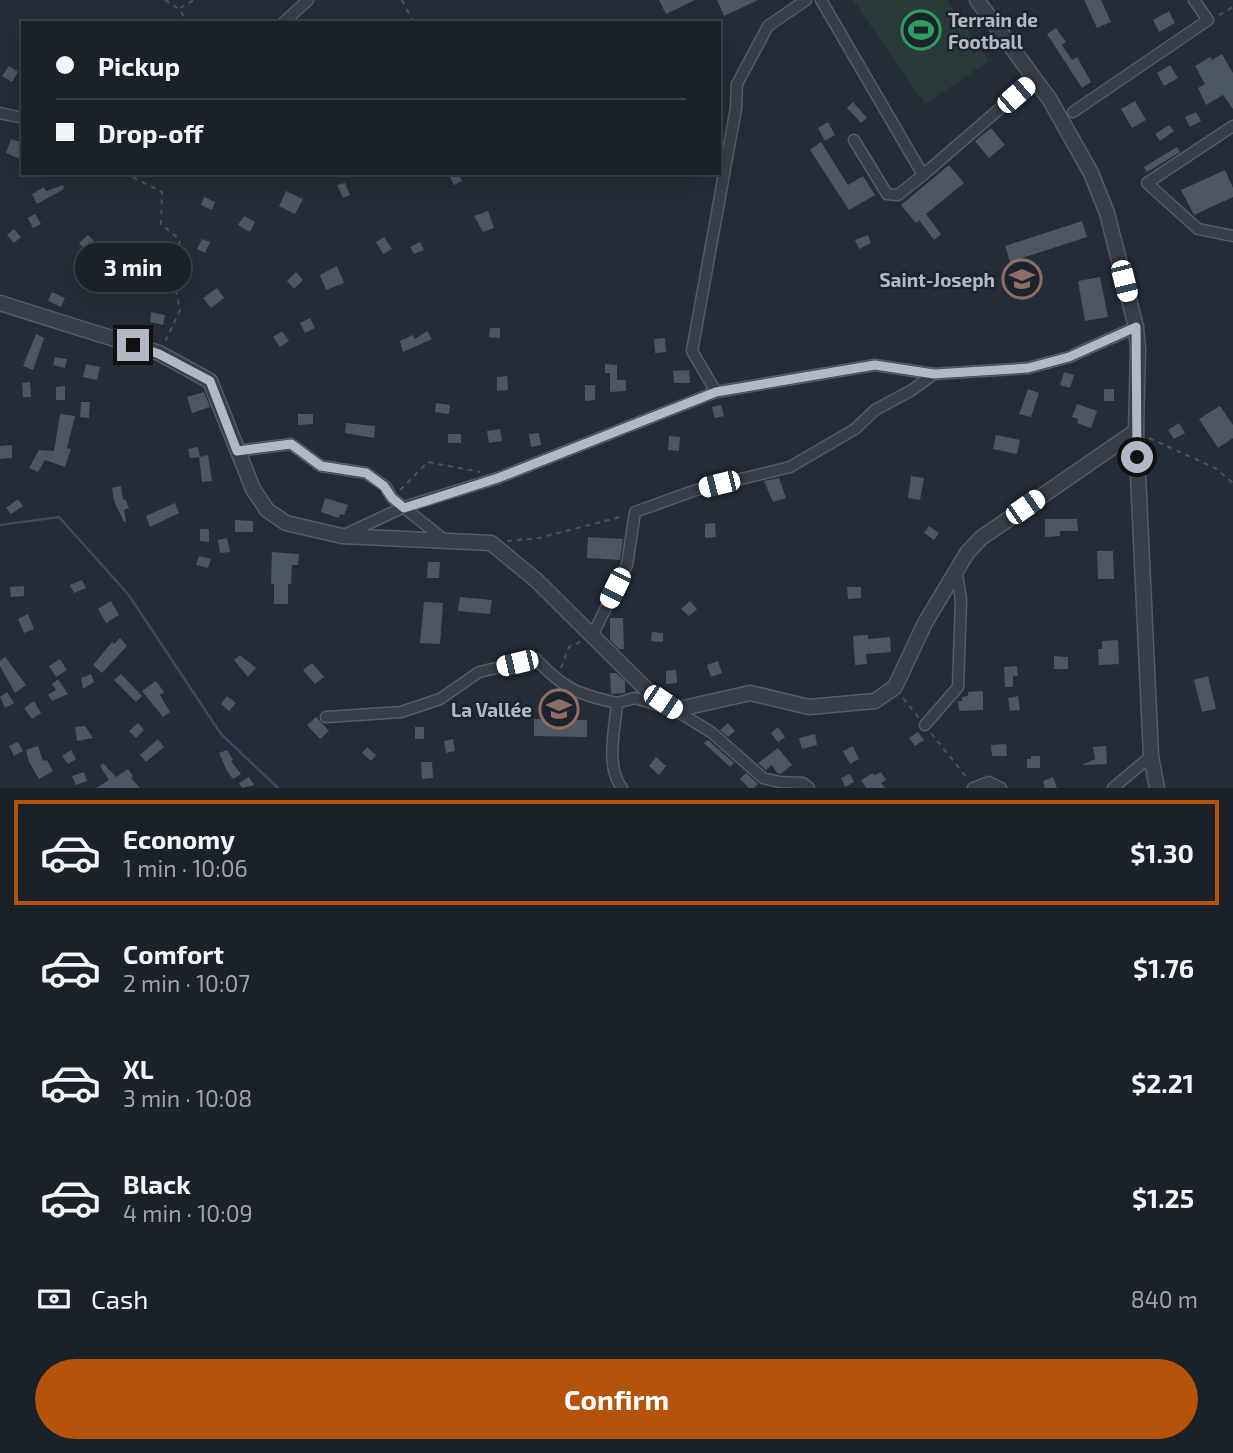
<!DOCTYPE html>
<meta charset="utf-8">
<style>
:root{--surface:#1b2129;--page:#282e35;--text:#f1f3f6;--muted:#a0a3a8;--line:#393e46;--accent:#b45309}
body{margin:0;font-family:"Exo 2",sans-serif;background:var(--page);color:var(--text);height:100vh;display:flex;flex-direction:column;font-size:26px;white-space:nowrap}
*{box-sizing:border-box;margin:0}
p{font-size:23px;color:var(--muted)}
.icon{flex:none;width:38px;height:38px;fill:none;stroke:currentColor;stroke-width:2;stroke-linecap:round;stroke-linejoin:round}
.map{position:relative;height:788px;overflow:hidden}
.side{display:flex;flex-direction:column;background:var(--surface);flex:1}
.side>*{flex:none}
.banner{position:absolute;left:21px;top:21px;width:700px;height:154px;border-radius:0px;box-shadow:0 7px 28px #0002,0 0 0 2px var(--line);display:grid;align-content:center;height:154px;padding:0 35px;background:var(--surface)}
.end{position:absolute;width:32px;height:32px;margin:-16px;border:9px solid #b3b9c4;background:#111;box-shadow:0 0 0 4px #111}
.from{border-radius:50%}
.bubble{position:absolute;height:49px;border-radius:24px;background:var(--surface);box-shadow:0 7px 28px #0002,0 0 0 2px var(--line);font-size:23px;font-weight:700;line-height:49px;text-align:center}
.car{position:absolute;width:21px;height:42px;margin:-21px -10px;border-radius:9px;box-shadow:0 0 5px 2px #0007;background:linear-gradient(#fff 24%,#345 0 40%,#fff 0 76%,#345 0 86%,#fff 0)}
.banner b{display:flex;align-items:center;gap:24px;height:66px;font-size:26px}
.banner b+b{border-top:2px solid var(--line)}
.banner i{width:18px;height:18px;background:var(--text)}
ul{padding:12px 0 0;list-style:none}
li{display:flex;align-items:center;gap:21px;height:105px;margin:0 14px 10px;padding:0 21px;border:4px solid transparent;border-radius:0px}
li div{flex:1}
li b{display:block;font-size:26px}
li em{font-style:normal;font-weight:700}
li.active{border-color:var(--accent)}
li>.icon{width:63px;height:63px;stroke-width:1.5}
.pay{display:flex;align-items:center;gap:18px;height:77px;padding:0 35px;font-size:26px}
.pay p{margin-inline-start:auto}
.primary-button{display:flex;gap:14px;margin-top:auto;padding:14px 35px}
.primary-button a{flex:1;height:80px;border-radius:42px;background:var(--accent);color:#fff;font-size:28px;font-weight:700;line-height:80px;text-align:center}
.map>svg:first-child{display:block}
.green{fill:#293a3a}
.lines{fill:none;stroke-linecap:round;stroke-linejoin:round}
.stream{stroke:#3c495f;stroke-width:2.5}
.building{fill:#4d5663}
.minor-casing{stroke:#565c66;stroke-width:13}
.tertiary-casing{stroke:#565c66;stroke-width:17}
.path{stroke:#465558;stroke-width:2;stroke-dasharray:5 5;stroke-linecap:butt}
.minor{stroke:#383e48;stroke-width:10}
.tertiary{stroke:#383e48;stroke-width:14}
.route{stroke:#b3b9c4;stroke-width:9}
.labels{text-anchor:middle;dominant-baseline:central;stroke-width:5;stroke-linejoin:round;paint-order:stroke}
.poi-label{font-size:19px;font-weight:bold;fill:#b3b9c4;stroke:#1d232d;text-anchor:end}
</style>
<div class="map">
<svg width="1233" height="788" viewBox="0 0 1233 788">
<rect width="100%" height="100%" fill="#242c37"/>
<polygon class="green" points="853,0 947,0 989,61 925,104"/>
<g class="lines">
<polyline class="stream" points="0,525 59,517 128,594 221,734 278,788"/>
</g>
<g class="building">
<polygon points="659,0 695,0 666,14"/>
<polygon points="717,0 758,0 724,16"/>
<polygon points="1084,0 1101,0 1111,22 1097,28"/>
<polygon points="1169,11 1175,23 1159,32 1153,20"/>
<polygon points="1056,28 1066,42 1062,45 1072,60 1077,57 1091,82 1082,88 1047,34"/>
<polygon points="1222,54 1233,73 1233,109 1223,95 1206,105 1198,88 1205,84 1195,66 1210,57 1212,60"/>
<polygon points="1170,65 1178,78 1164,86 1157,73"/>
<polygon points="9,66 18,72 12,82 2,76"/>
<polygon points="1135,101 1146,120 1132,128 1121,109"/>
<polygon points="853,102 867,118 861,123 847,108"/>
<polygon points="1196,112 1201,121 1190,127 1185,117"/>
<polygon points="828,122 835,135 825,141 818,128"/>
<polygon points="1169,125 1174,131 1160,141 1155,134"/>
<polygon points="991,128 1005,145 989,158 975,141"/>
<polygon points="11,139 23,143 23,160 6,153"/>
<polygon points="821,142 848,185 863,176 875,195 849,210 810,150"/>
<polygon points="1177,147 1180,152 1147,172 1144,167"/>
<polygon points="949,165 964,183 926,214 941,234 934,240 919,220 916,223 901,205"/>
<polygon points="1225,170 1233,188 1233,197 1194,215 1181,190"/>
<polygon points="448,173 458,173 462,181 454,185"/>
<polygon points="345,183 350,195 343,198 337,185"/>
<polygon points="63,185 64,189 37,204 32,194 44,187 46,191"/>
<polygon points="286,191 303,199 295,214 279,206"/>
<polygon points="204,197 215,202 212,210 201,205"/>
<polygon points="488,211 494,228 483,232 474,216"/>
<polygon points="35,214 41,224 33,228 28,218"/>
<polygon points="244,216 255,222 250,232 238,225"/>
<polygon points="1082,221 1087,237 1010,262 1005,246"/>
<polygon points="14,229 21,237 14,243 7,235"/>
<polygon points="88,235 96,243 87,252 79,243"/>
<polygon points="868,235 871,243 859,249 855,240"/>
<polygon points="384,237 392,249 383,254 376,242"/>
<polygon points="202,239 210,242 205,253 197,249"/>
<polygon points="420,242 424,250 414,254 410,247"/>
<polygon points="121,253 130,258 125,267 116,262"/>
<polygon points="135,254 147,256 145,264 134,262"/>
<polygon points="337,266 344,283 326,290 320,275"/>
<polygon points="296,272 303,280 294,289 287,281"/>
<polygon points="1100,277 1108,317 1085,321 1078,281"/>
<polygon points="217,288 224,298 211,308 203,298"/>
<polygon points="52,292 65,298 61,307 48,301"/>
<polygon points="151,312 165,315 163,325 150,322"/>
<polygon points="310,318 315,328 305,333 300,323"/>
<polygon points="490,328 500,328 500,338 489,337"/>
<polygon points="282,331 289,341 280,347 273,337"/>
<polygon points="427,331 432,339 403,352 400,341 413,335 415,339"/>
<polygon points="36,334 44,338 33,370 23,366"/>
<polygon points="665,338 666,352 655,353 654,339"/>
<polygon points="55,357 67,359 65,368 53,365"/>
<polygon points="86,364 100,367 97,380 83,377"/>
<polygon points="605,364 617,365 617,380 626,380 626,391 610,392 610,373 605,373"/>
<polygon points="689,370 690,383 674,383 673,371"/>
<polygon points="1064,372 1074,375 1070,388 1060,385"/>
<polygon points="507,376 508,390 497,391 497,377"/>
<polygon points="30,382 31,397 23,397 22,383"/>
<polygon points="585,385 595,385 595,400 585,401"/>
<polygon points="65,386 65,400 56,400 56,387"/>
<polygon points="1028,389 1039,393 1031,417 1019,414"/>
<rect x="1104" y="389" width="10" height="12"/>
<polygon points="204,392 210,407 192,413 187,397"/>
<polygon points="81,402 90,402 89,418 80,417"/>
<polygon points="436,403 450,405 449,414 435,412"/>
<polygon points="1077,404 1097,411 1091,428 1077,423 1078,419 1072,417"/>
<polygon points="721,405 724,416 715,418 712,407"/>
<polygon points="1220,406 1233,425 1233,438 1218,448 1199,419"/>
<polygon points="60,414 75,416 67,448 71,449 65,467 45,460 38,472 29,468 39,450 54,451"/>
<polygon points="298,414 313,414 313,424 298,425"/>
<polygon points="346,423 375,426 374,438 345,433"/>
<polygon points="1179,423 1185,433 1174,439 1168,430"/>
<polygon points="500,429 502,441 489,443 487,431"/>
<polygon points="539,433 541,445 531,447 529,434"/>
<rect x="448" y="434" width="13" height="9"/>
<polygon points="996,435 1020,440 1017,454 993,449"/>
<polygon points="669,436 680,437 679,451 668,450"/>
<polygon points="12,445 12,458 0,459 0,446"/>
<polygon points="198,447 200,457 190,458 188,449"/>
<polygon points="208,455 212,481 202,482 199,457"/>
<polygon points="911,476 924,478 920,500 908,498"/>
<polygon points="779,478 786,498 773,502 764,481"/>
<polygon points="121,486 123,500 125,499 129,508 124,510 126,521 124,522 114,501 112,488"/>
<polygon points="325,498 348,505 344,515 340,514 339,518 321,512"/>
<polygon points="18,499 23,506 11,514 6,508"/>
<polygon points="175,503 179,513 150,527 146,516"/>
<polygon points="1045,519 1077,519 1078,531 1060,531 1060,536 1045,537"/>
<polygon points="235,520 253,521 253,532 235,532"/>
<polygon points="715,523 716,537 705,538 705,524"/>
<polygon points="929,526 939,533 934,540 924,533"/>
<polygon points="200,529 209,529 209,542 200,541"/>
<polygon points="588,537 623,539 620,560 587,558"/>
<polygon points="227,538 230,552 220,553 218,540"/>
<polygon points="1097,551 1113,551 1114,579 1098,579"/>
<polygon points="272,552 299,554 298,565 292,565 291,584 288,584 288,604 274,604 274,584 271,584"/>
<polygon points="199,556 211,559 208,568 196,565"/>
<polygon points="428,562 440,562 439,578 427,578"/>
<polygon points="82,580 86,588 74,593 70,585"/>
<polygon points="24,586 24,596 11,597 10,587"/>
<polygon points="847,587 861,587 861,598 848,599"/>
<polygon points="460,597 492,600 490,614 458,611"/>
<polygon points="111,601 119,615 106,623 98,609"/>
<polygon points="690,601 697,609 689,616 681,609"/>
<polygon points="424,602 443,603 440,644 420,643"/>
<polygon points="28,614 34,629 24,633 18,619"/>
<polygon points="610,618 623,618 624,649 619,649 610,640"/>
<polygon points="652,632 663,633 663,642 651,641"/>
<polygon points="868,635 868,639 890,637 891,652 866,654 867,664 855,665 853,636"/>
<polygon points="120,638 127,646 102,673 93,665 112,642 114,644"/>
<polygon points="1118,640 1119,664 1099,665 1098,649 1102,649 1102,641"/>
<polygon points="240,655 256,668 248,677 234,660"/>
<polygon points="1054,656 1068,657 1068,669 1054,669"/>
<polygon points="5,657 26,685 15,693 0,666 0,661"/>
<polygon points="60,659 67,670 56,677 49,666"/>
<polygon points="718,661 722,673 711,677 707,665"/>
<polygon points="312,663 324,677 315,684 303,670"/>
<polygon points="1017,666 1018,676 1013,676 1013,687 1005,687 1004,667"/>
<polygon points="676,670 677,683 666,684 666,671"/>
<polygon points="610,673 616,673 625,681 625,693 611,694"/>
<polygon points="91,674 94,682 83,689 81,678"/>
<polygon points="121,674 142,696 136,702 114,680"/>
<polygon points="1208,676 1216,709 1202,712 1194,680"/>
<polygon points="58,679 68,694 52,701 48,695 56,690 52,684"/>
<polygon points="156,681 164,692 160,695 170,712 163,717 142,691"/>
<polygon points="983,691 983,710 959,711 958,701 962,701 962,697 968,696 968,692"/>
<polygon points="7,692 14,703 5,708 0,697"/>
<polygon points="227,696 236,703 229,711 221,704"/>
<polygon points="1018,696 1020,710 1010,711 1008,698"/>
<polygon points="34,701 41,713 32,719 24,708"/>
<polygon points="316,717 329,731 320,739 307,725"/>
<polygon points="534,719 587,720 587,737 534,736"/>
<polygon points="138,723 144,730 136,738 129,731"/>
<polygon points="728,723 735,731 728,737 720,730"/>
<polygon points="85,726 93,738 77,741 75,727"/>
<rect x="415" y="727" width="9" height="12"/>
<polygon points="778,727 785,737 778,742 771,733"/>
<polygon points="918,732 924,740 915,746 909,738"/>
<polygon points="815,734 817,745 802,749 799,738"/>
<polygon points="158,739 164,747 146,762 140,755"/>
<polygon points="453,739 455,751 446,753 444,741"/>
<polygon points="708,740 734,763 730,767 704,743"/>
<polygon points="18,742 23,751 14,756 9,746"/>
<polygon points="1006,744 1007,756 992,756 991,745"/>
<polygon points="38,746 43,761 47,760 53,771 39,779 29,762 26,750"/>
<polygon points="853,746 859,759 850,764 843,751"/>
<polygon points="1106,746 1107,764 1082,765 1095,759 1093,747"/>
<polygon points="367,747 376,755 371,761 362,753"/>
<polygon points="778,748 792,765 781,774 777,773 772,765 766,770 758,763"/>
<polygon points="71,750 76,759 68,764 62,756"/>
<polygon points="227,750 233,760 231,761 241,774 233,779 227,771 219,753"/>
<polygon points="1031,756 1040,756 1040,768 1027,768 1027,759 1031,759"/>
<polygon points="656,757 666,766 659,775 649,766"/>
<polygon points="421,762 432,762 433,778 422,779"/>
<polygon points="103,763 116,777 128,769 133,776 131,778 140,788 96,788 109,780 100,766"/>
<polygon points="84,772 87,781 76,785 72,776"/>
<polygon points="881,772 886,780 881,783 885,788 866,788 861,780 873,773 874,775"/>
<polygon points="746,773 758,784 754,788 749,788 740,779"/>
<polygon points="850,774 854,782 845,787 841,778"/>
<polygon points="249,777 254,785 242,788 239,783"/>
<polygon points="1053,777 1057,788 1045,788 1043,781"/>
</g>
<g class="lines">
<g class="minor-casing">
<g id="minor">
<polyline points="821,0 923,175 1034,79"/>
<polyline points="283,23 308,0"/>
<polyline points="1073,112 1208,20 1194,0"/>
<polyline points="0,113 23,118"/>
<polyline points="1233,126 1147,183 1198,229 1233,236"/>
<polyline points="854,140 887,194 898,195 923,175"/>
<polyline points="716,392 692,351 736,108 737,84 768,26 806,0"/>
<polyline points="237,451 291,444 321,466 366,473 385,486 392,498 446,541"/>
<polyline points="344,535 404,507 498,478 716,392 875,365 934,374 1028,368 1069,357 1136,327"/>
<polyline points="592,636 627,565 635,512 696,490 790,467 855,429 875,410 912,390 934,374"/>
<path d="M326 717 401 712 440 699 479 672 536 659C564 689 577 694 617 703"/>
<polyline points="925,725 958,687 961,600 957,574"/>
<path d="M622 788C605 766 615 729 617 703L635 698 675 710 711 732 763 778 780 782 803 783 809 788"/>
<polyline points="973,788 989,782 1001,788"/>
<polyline points="1113,788 1151,756"/>
</g>
</g>
<g class="tertiary-casing">
<g id="tertiary">
<polyline points="977,0 1050,100 1091,173 1107,213 1136,327 1138,349 1136,431 1151,756 1157,788"/>
<polyline points="0,303 159,353 210,381 253,489 267,510 286,523 342,536 491,543 536,580 650,693 675,710 750,693 809,707 875,701 895,687 925,623 967,553 981,538 1136,431"/>
</g>
</g>
<g class="path">
<polyline points="165,0 179,9 188,23"/>
<polyline points="402,0 414,23"/>
<polyline points="180,8 194,0"/>
<polyline points="1219,15 1233,7"/>
<polyline points="124,173 162,192 161,224 180,240 173,276 180,310 164,344"/>
<polyline points="1149,438 1215,468 1233,483"/>
<polyline points="400,490 428,462 480,472"/>
<polyline points="507,541 539,538 624,516"/>
<polyline points="561,668 569,647 582,641"/>
<polyline points="903,698 919,718"/>
<polyline points="931,733 967,778"/>
</g>
<use href="#minor" class="minor"/>
<use href="#tertiary" class="tertiary"/>
</g>
<g class="lines">
<polyline class="route" points="133,345 159,354 210,381 237,451 291,444 321,466 366,473 384,486 392,498 404,508 498,478 716,392 875,365 934,374 1028,368 1069,357 1136,327 1137,457"/>
</g>
<defs>
<g id="stadium-ring" transform="scale(2.0125)"><circle r="9.5" fill="#1d232d" stroke="#2e9e5b" stroke-width="1.5"/><path d="M0-5a6.5 5 0 1 0 0 10a6.5 5 0 1 0 0-10ZM-3.5-1.8h7v3.6h-7Z" fill="#2e9e5b"/></g>
<g id="school-ring" transform="scale(2.0125)"><circle r="9.5" fill="#1d232d" stroke="#8d6e63" stroke-width="1.5"/><path d="M0-5L7-2L0 1L-7-2ZM-4 1L0 2.5L4 1V4Q0 6-4 4Z" fill="#8d6e63"/></g>
</defs>
<g fill-rule="evenodd">
<use href="#stadium-ring" x="921" y="30"/>
<use href="#school-ring" x="1022" y="279"/>
<use href="#school-ring" x="559" y="709"/>
</g>
<g class="labels">
<g class="poi-label">
<text x="948" y="19" text-anchor="start">Terrain de<tspan x="948" dy="22">Football</tspan></text>
<text x="995" y="279">Saint-Joseph</text>
<text x="532" y="709">La Vallée</text>
</g>
</g>
</svg>
<i class="end from" style="left:1137px;top:457px"></i>
<i class="end" style="left:133px;top:345px"></i>
<div class="bubble" style="left:75px;top:243px;width:116px">3 min</div>
<i class="car" style="left:1016px;top:95px;rotate:49deg"></i>
<i class="car" style="left:1124px;top:281px;rotate:166deg"></i>
<i class="car" style="left:719px;top:484px;rotate:256deg"></i>
<i class="car" style="left:1025px;top:507px;rotate:55deg"></i>
<i class="car" style="left:615px;top:588px;rotate:206deg"></i>
<i class="car" style="left:517px;top:663px;rotate:257deg"></i>
<i class="car" style="left:663px;top:702px;rotate:124deg"></i>
<div class="banner">
<b><i class="from"></i>Pickup</b>
<b><i></i>Drop-off</b>
</div>
</div>
<section class="side">
<ul>
<li class="active"><svg class="icon" aria-label="car" viewBox="0 0 24 24"><path d="M5 17H2v-5l4-1 3-4h7l3 4 3 1v5h-3M9 17h6M6 11h13"/><circle cx="7" cy="17" r="2"/><circle cx="17" cy="17" r="2"/></svg><div><b>Economy</b><p>1 min · 10:06</p></div><em>$1.30</em></li>
<li><svg class="icon" aria-label="car" viewBox="0 0 24 24"><path d="M5 17H2v-5l4-1 3-4h7l3 4 3 1v5h-3M9 17h6M6 11h13"/><circle cx="7" cy="17" r="2"/><circle cx="17" cy="17" r="2"/></svg><div><b>Comfort</b><p>2 min · 10:07</p></div><em>$1.76</em></li>
<li><svg class="icon" aria-label="car" viewBox="0 0 24 24"><path d="M5 17H2v-5l4-1 3-4h7l3 4 3 1v5h-3M9 17h6M6 11h13"/><circle cx="7" cy="17" r="2"/><circle cx="17" cy="17" r="2"/></svg><div><b>XL</b><p>3 min · 10:08</p></div><em>$2.21</em></li>
<li><svg class="icon" aria-label="car" viewBox="0 0 24 24"><path d="M5 17H2v-5l4-1 3-4h7l3 4 3 1v5h-3M9 17h6M6 11h13"/><circle cx="7" cy="17" r="2"/><circle cx="17" cy="17" r="2"/></svg><div><b>Black</b><p>4 min · 10:09</p></div><em>$1.25</em></li>
</ul>
<div class="pay"><svg class="icon" aria-label="cash" viewBox="0 0 24 24"><path d="M3 7h18v10H3z"/><circle cx="12" cy="12" r="2"/></svg>Cash<p>840 m</p></div>
<div class="primary-button"><a>Confirm</a></div>
</section>
